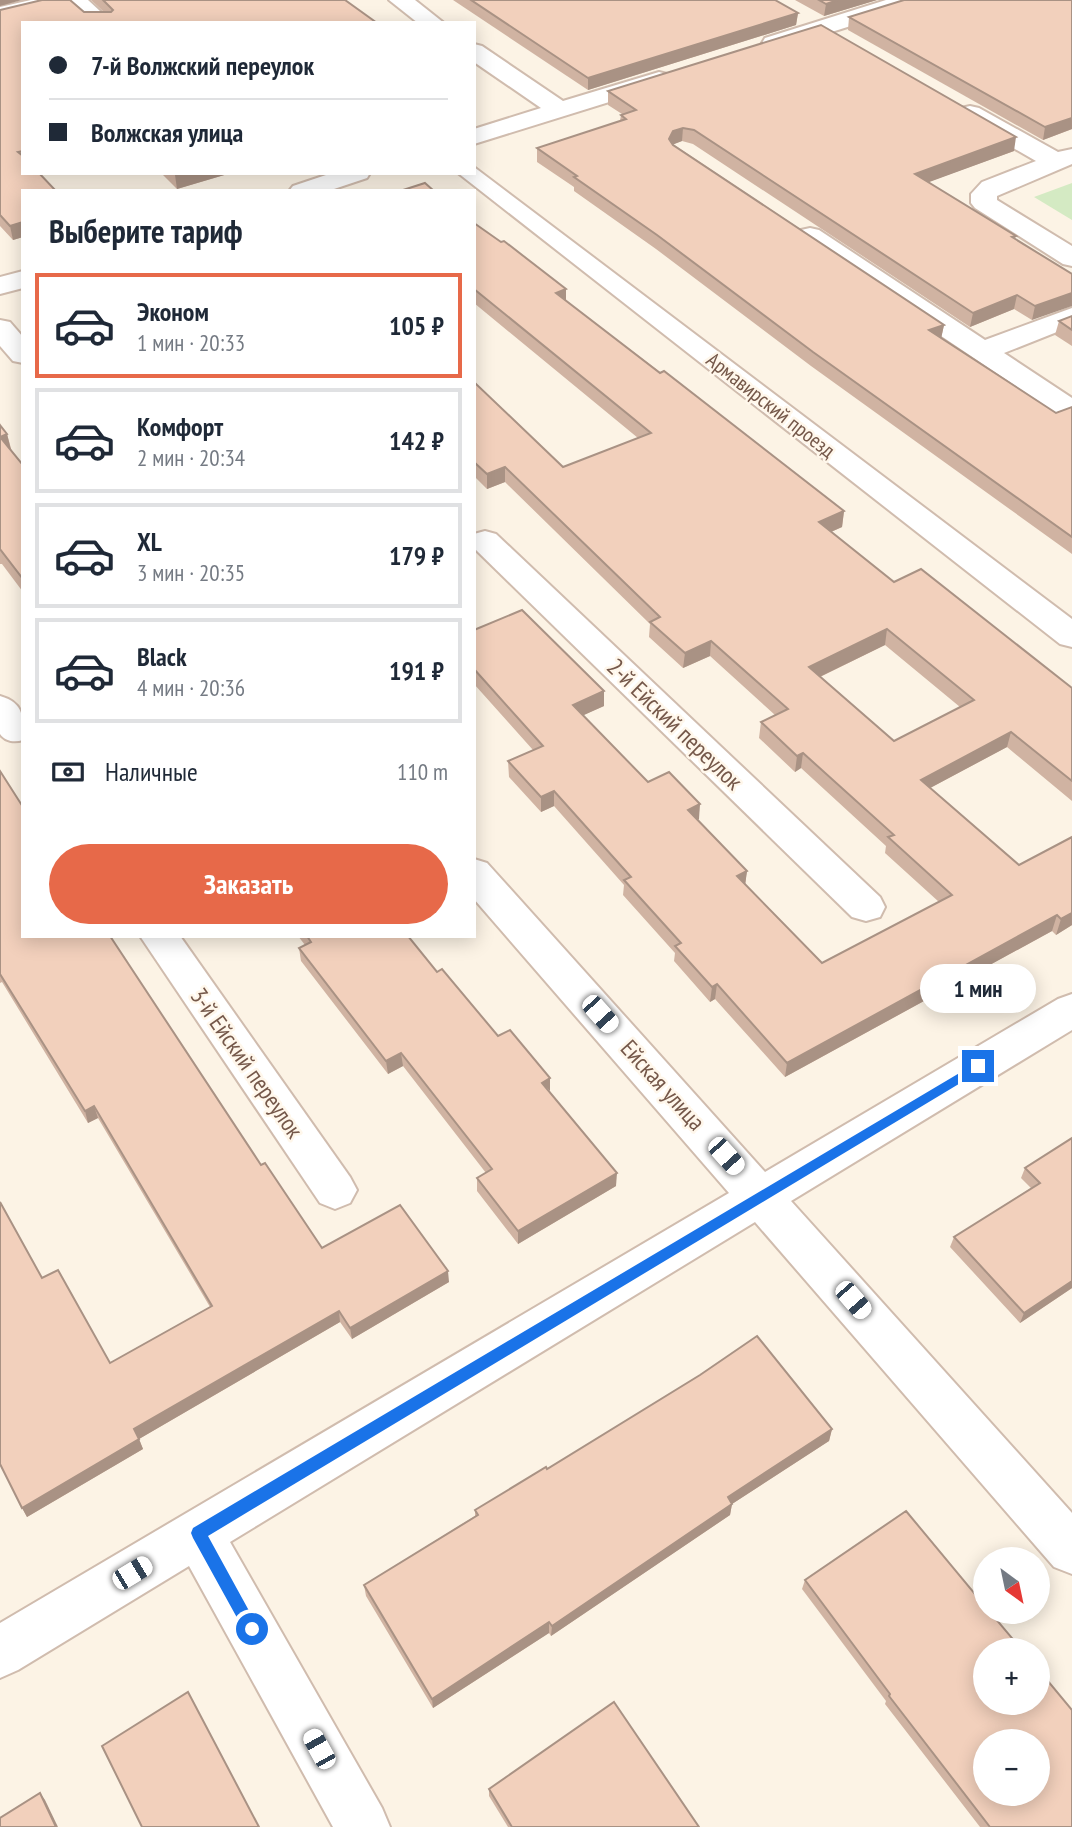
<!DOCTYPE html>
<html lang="ru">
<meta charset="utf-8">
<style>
:root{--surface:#fff;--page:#f6f6f7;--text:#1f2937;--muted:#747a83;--line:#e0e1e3;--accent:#e76949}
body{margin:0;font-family:"PT Sans Narrow",sans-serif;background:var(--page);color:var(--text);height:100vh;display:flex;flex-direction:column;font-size:26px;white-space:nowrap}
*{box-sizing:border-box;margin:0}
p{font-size:23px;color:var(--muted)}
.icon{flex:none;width:38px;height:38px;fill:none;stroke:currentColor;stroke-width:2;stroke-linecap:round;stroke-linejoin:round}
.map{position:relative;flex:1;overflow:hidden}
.sheet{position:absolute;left:21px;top:189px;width:455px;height:749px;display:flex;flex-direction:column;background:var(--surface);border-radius:0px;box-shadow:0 4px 18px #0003}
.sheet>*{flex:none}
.banner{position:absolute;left:21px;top:21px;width:455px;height:154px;border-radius:0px;box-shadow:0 4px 18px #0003;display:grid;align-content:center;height:154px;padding:0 28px;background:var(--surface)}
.needle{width:46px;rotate:147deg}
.fabs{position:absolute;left:973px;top:1547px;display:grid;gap:14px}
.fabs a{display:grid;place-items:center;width:77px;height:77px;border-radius:50%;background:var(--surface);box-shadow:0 4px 18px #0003;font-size:35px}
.end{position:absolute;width:32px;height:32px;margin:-16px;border:9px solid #1a73e8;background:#fff;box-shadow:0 0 0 4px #fff}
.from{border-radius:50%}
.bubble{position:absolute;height:49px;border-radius:24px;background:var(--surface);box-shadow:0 4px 18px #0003;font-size:23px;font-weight:700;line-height:49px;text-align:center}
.car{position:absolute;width:21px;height:42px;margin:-21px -10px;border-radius:9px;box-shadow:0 0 5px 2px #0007;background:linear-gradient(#fff 24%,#345 0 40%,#fff 0 76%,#345 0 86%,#fff 0)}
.banner b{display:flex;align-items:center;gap:24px;height:66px;font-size:26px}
.banner b+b{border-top:2px solid var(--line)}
.banner i{width:18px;height:18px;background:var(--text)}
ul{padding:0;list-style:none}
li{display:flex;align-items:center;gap:21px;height:105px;margin:0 14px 10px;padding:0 14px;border:4px solid var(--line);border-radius:0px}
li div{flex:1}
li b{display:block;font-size:26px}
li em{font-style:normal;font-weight:700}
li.active{border-color:var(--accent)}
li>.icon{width:63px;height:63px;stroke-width:1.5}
h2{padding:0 28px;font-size:32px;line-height:84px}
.pay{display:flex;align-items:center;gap:18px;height:77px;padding:0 28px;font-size:26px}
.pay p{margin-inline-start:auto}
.cta{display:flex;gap:14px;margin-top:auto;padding:14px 28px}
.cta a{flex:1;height:80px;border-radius:42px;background:var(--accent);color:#fff;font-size:28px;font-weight:700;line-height:80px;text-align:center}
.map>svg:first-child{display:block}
.green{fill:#d4eac3}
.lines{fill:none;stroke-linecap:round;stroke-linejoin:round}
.minor-casing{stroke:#d0bcae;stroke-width:4}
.minor{fill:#fff;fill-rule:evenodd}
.wall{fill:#d0b3a2;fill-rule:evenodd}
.shaded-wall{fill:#a99284}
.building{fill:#f2d0bc;stroke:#a99284;stroke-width:2;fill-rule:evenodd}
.route{fill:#1a73e8}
.labels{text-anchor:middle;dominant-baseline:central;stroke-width:5;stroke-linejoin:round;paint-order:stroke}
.far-street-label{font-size:21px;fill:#75584a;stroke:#fff7eb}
.street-label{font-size:24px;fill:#75584a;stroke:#fff7eb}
</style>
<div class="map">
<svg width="1072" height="1827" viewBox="0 0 1072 1827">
<rect width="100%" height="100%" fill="#fcf3e5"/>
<polygon class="green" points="1072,183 1072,220 1034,197"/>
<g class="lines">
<g class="minor-casing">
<g id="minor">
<polygon points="31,0 88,0 113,23 88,23 73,10 47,10 0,21 0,7"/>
<polygon points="389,0 415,0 444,23 418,23"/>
<polygon points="886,0 920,0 917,5 781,48 765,48 762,43 765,38"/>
<polygon points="474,44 482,46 563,101 659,72 667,74 671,79 667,84 474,144 474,129 541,108 474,62"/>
<polygon points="970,106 979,108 1058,152 1072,149 1072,164 997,196 997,200 1072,246 1072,266 1063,264 975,208 971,203 971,194 982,182 1036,161 961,118 958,113 961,108"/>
<polygon points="474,167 1072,619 1072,647 1060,644 458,173 474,173"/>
<polygon points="332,173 370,173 367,178 328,191 289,191 293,186"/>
<polygon points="810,228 819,230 985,340 1072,308 1072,326 1004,353 1072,398 1072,420 1062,417 801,242 797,236 801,230"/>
<polygon points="23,271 23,288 0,294 0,277"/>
<polygon points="0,320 10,322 23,337 23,363 13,361 0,346"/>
<polygon points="485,531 496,534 880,897 885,907 880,917 866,921 852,917 474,548 474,534"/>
<path d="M0 696C25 703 23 718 23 740 14 743 5 741 0 734Z"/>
<polygon points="474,859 487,863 765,1172 1058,999 1072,994 1072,1030 791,1201 1072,1513 1072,1574 1054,1567 755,1222 230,1542 382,1808 390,1827 333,1827 189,1566 18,1670 0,1678 0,1623 729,1193 474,899"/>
<polygon points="140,936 180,936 350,1177 357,1190 350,1203 335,1209 320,1203"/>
</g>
</g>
<use href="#minor" class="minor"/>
</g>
<g class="wall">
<polygon points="91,0 345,0 23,23 23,237 13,240 0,226 0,10 104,12"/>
<polygon points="453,0 775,0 798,13 796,25 588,90"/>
<polygon points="795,0 877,0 824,16"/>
<polygon points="1072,0 1072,129 1043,140 848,30 849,17"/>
<polygon points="608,91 1014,151 928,182 1016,236 1015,239 1072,274 1032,320 1014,309 970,327 693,144 682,141 673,144 944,325 941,338 1056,413 1072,407 1072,554 811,366 656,249 574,191 574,187 537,162 537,148 620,121 621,115 622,114 608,105"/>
<polygon points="161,173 231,173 177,189"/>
<path d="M474 223 566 289V301L844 511 842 527 831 532 894 582 1072 688V801L1007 747 930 788 1072 925 1056 935 1052 931 785 1077 715 999 710 1002 674 961 675 953 623 895 624 885 554 806 541 812 509 777 508 761 533 750 474 684V630L604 691V706L583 715 648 782 699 819 698 820 747 871 745 884 822 963 939 902 885 853 886 846 801 768 795 772 759 738 761 722 775 715 710 656 683 668 649 637 650 624 505 482 487 489 474 476V382L563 467 638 438 474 303ZM885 645 960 707 894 741 820 677Z"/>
<polygon points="1072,316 1072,346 1055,335 1059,321"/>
<polygon points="0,425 7,434 12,452 23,465 23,592 2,564 0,564"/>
<polygon points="0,771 23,936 261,1165 322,1248 449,1282 352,1339 340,1322 139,1439 143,1449 27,1517 0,1465 42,1278 110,1363 210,1307 98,1118 88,1123 2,982 0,983"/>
<polygon points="298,936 408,936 437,972 550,1092 616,1186 518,1244 477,1191 477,1178 486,1173 403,1066 388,1074 301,961 299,948 305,945"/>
<polygon points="1072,1138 1072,1288 1020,1323 950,1247 954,1237 1031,1188 1021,1178 1025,1168"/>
<polygon points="832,1429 829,1441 732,1504 730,1515 551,1636 549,1633 433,1708 366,1596 364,1585 475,1516 475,1510 547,1469"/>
<polygon points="805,1580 1072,1827 980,1827 885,1704 886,1701 802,1589"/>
<polygon points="489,1789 699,1827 508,1827 489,1796"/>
</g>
<g class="shaded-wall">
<polygon points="0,0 22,0 0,6"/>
<polygon points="838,0 877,0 824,16 826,4"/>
<polygon points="798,13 796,25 588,90 588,78"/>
<polygon points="1072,118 1072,129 1043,140 1045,127"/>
<polygon points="683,128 682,141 672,145 669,139 673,131"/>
<polygon points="1016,137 1014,151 913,188 915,174"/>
<polygon points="181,173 231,173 177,189 175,175"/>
<polygon points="23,222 23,237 13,240 10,226"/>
<polygon points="566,289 566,304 556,293"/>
<polygon points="1072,293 1072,306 1032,320 1035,306"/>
<polygon points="1017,295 1014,309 970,327 973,313"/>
<polygon points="944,325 941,339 929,330"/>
<polygon points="7,434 12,454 0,437"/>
<polygon points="505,467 505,482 487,489 487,474"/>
<polygon points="844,511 842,527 817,538 819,522"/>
<polygon points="887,629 885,645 807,683 809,667"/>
<polygon points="711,641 710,656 683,668 685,653"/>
<polygon points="604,691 604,706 573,720 573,705"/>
<polygon points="1011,732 1007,747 917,795 921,780"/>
<polygon points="803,753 801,768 795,772 797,756"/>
<polygon points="554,791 554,806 541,812 541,797"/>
<polygon points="700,804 699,819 687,825 688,810"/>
<polygon points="747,871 745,886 737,876"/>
<polygon points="1072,913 1072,925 1056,935 1061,919"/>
<polygon points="1057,915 1052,931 785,1077 787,1063"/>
<polygon points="717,984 715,999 710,1002 712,987"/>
<polygon points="401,1053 403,1066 388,1074 386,1061"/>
<polygon points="550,1078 550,1091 542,1083"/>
<polygon points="94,1106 98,1118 88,1123 85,1111"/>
<polygon points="617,1173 616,1186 518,1244 518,1231"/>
<polygon points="448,1271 449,1282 352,1339 350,1328"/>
<polygon points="1072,1281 1072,1288 1020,1323 1024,1313"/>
<polygon points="339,1311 340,1322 139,1439 143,1449 27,1517 22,1508 134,1429"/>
<polygon points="832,1429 829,1441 732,1504 730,1515 551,1636 552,1626 728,1497"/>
<polygon points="549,1622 549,1633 433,1708 432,1699"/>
<polygon points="40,1793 45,1800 58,1827 56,1827"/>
</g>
<g class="building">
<polygon points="42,0 70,0 84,12 111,12 113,10 103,0 345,0 377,23 23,23 23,151 18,152 23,156 23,173 39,173 56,191 23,191 23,222 10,226 0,215 0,10"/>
<polygon points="471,0 775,0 798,13 588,78"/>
<polygon points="819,0 838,0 826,4"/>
<polygon points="904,0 1072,0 1072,118 1045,127 849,17"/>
<polygon points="821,25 1016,137 915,174 1016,236 1012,237 1072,274 1072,293 1035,306 1017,295 973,313 694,130 683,128 673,131 669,139 673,145 944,325 929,330 1056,413 1072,407 1072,537 813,352 657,235 574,177 577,176 537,148 626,119 621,115 636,110 608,91"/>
<polygon points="425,183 434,191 400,191"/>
<path d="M474 223 501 242 504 241 566 289 556 293 660 373 664 371 844 511 819 522 894 582 921 569 1072 688V781L1011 732 921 780 1019 865 1072 837V913L1061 919 1057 915 787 1063 717 984 712 987 675 946 681 943 624 880 631 877 554 791 541 797 508 761 543 746 474 669V630L522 610 604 691 573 705 648 782 669 772 700 804 688 810 747 871 737 876 822 963 952 895 888 837 894 835 803 753 797 756 761 722 788 709 711 641 685 653 650 622 660 617 505 467 487 474 474 462V382L563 467 651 433 474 289ZM887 629 974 700 894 741 809 667Z"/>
<polygon points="1072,316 1072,330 1059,321"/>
<polygon points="0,425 7,434 0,437"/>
<polygon points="0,437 23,465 23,579 0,549"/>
<polygon points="0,771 23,807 23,936 110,936 261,1165 265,1163 322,1248 400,1205 448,1271 350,1328 339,1311 134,1429 139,1439 22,1508 0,1464 0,1202 42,1278 58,1270 110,1363 212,1306 94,1106 85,1111 0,974"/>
<polygon points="307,936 408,936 437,972 442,969 498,1036 510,1030 550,1078 542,1083 617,1173 518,1231 477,1178 492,1169 401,1053 386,1061 299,948 311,942"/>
<polygon points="1072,1138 1072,1281 1024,1313 954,1237 1040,1183 1025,1168"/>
<polygon points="757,1336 832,1429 728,1497 732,1504 552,1626 549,1622 432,1699 364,1585 478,1515 475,1510 546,1467 547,1469 700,1375"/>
<path d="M906 1511 985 1606V1612H990L1022 1650H985V1703H1038V1669L1072 1710V1827H990L889 1696 890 1694 805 1580ZM985 1741H1038V1794H985Z"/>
<polygon points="188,1692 259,1827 142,1827 102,1746"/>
<polygon points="614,1702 699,1827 512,1827 489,1789"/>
<polygon points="40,1793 56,1827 0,1827 0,1818"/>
</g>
<polygon class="route" points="978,1062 982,1063 982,1070 208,1536 259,1629 257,1634 252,1637 246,1634 193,1538 191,1533 193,1528"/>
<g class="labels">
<g class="far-street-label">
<text transform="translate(771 405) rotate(38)">Армавирский проезд</text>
</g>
<g class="street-label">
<text transform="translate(675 724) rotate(44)">2-й Ейский переулок</text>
<text transform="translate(247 1063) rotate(55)">3-й Ейский переулок</text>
<text transform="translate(663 1085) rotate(48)">Ейская улица</text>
</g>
</g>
</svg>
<div class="fabs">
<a><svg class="needle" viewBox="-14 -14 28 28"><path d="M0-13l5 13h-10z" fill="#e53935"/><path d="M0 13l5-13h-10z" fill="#747a83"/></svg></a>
<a>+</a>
<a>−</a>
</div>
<i class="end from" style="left:252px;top:1629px"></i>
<i class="end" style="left:978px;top:1066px"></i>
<div class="bubble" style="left:920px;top:964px;width:116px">1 мин</div>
<i class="car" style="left:600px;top:1014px;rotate:138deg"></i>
<i class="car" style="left:726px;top:1156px;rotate:138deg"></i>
<i class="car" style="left:853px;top:1300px;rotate:139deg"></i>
<i class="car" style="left:132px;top:1573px;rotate:59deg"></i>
<i class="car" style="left:319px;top:1749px;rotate:331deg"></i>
<div class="banner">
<b><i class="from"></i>7-й Волжский переулок</b>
<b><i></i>Волжская улица</b>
</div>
<section class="sheet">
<h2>Выберите тариф</h2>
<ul>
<li class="active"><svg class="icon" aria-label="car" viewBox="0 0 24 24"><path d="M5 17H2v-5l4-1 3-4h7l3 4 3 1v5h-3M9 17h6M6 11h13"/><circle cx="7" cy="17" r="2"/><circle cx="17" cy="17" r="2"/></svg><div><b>Эконом</b><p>1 мин · 20:33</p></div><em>105 ₽</em></li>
<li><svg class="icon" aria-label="car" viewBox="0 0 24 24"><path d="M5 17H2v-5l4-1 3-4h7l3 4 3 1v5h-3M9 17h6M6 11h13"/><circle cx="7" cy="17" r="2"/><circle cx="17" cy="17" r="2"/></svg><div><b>Комфорт</b><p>2 мин · 20:34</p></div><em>142 ₽</em></li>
<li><svg class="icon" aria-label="car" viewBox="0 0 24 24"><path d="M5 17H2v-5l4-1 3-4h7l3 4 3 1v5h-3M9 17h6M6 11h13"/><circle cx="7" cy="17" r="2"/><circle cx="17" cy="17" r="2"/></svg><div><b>XL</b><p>3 мин · 20:35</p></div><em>179 ₽</em></li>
<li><svg class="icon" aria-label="car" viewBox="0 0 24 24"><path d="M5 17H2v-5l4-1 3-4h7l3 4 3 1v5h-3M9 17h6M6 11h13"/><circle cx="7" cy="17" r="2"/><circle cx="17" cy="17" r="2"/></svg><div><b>Black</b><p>4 мин · 20:36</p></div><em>191 ₽</em></li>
</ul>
<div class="pay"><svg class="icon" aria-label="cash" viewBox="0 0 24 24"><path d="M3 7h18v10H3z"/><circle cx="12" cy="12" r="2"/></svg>Наличные<p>110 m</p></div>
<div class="cta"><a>Заказать</a></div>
</section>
</div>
